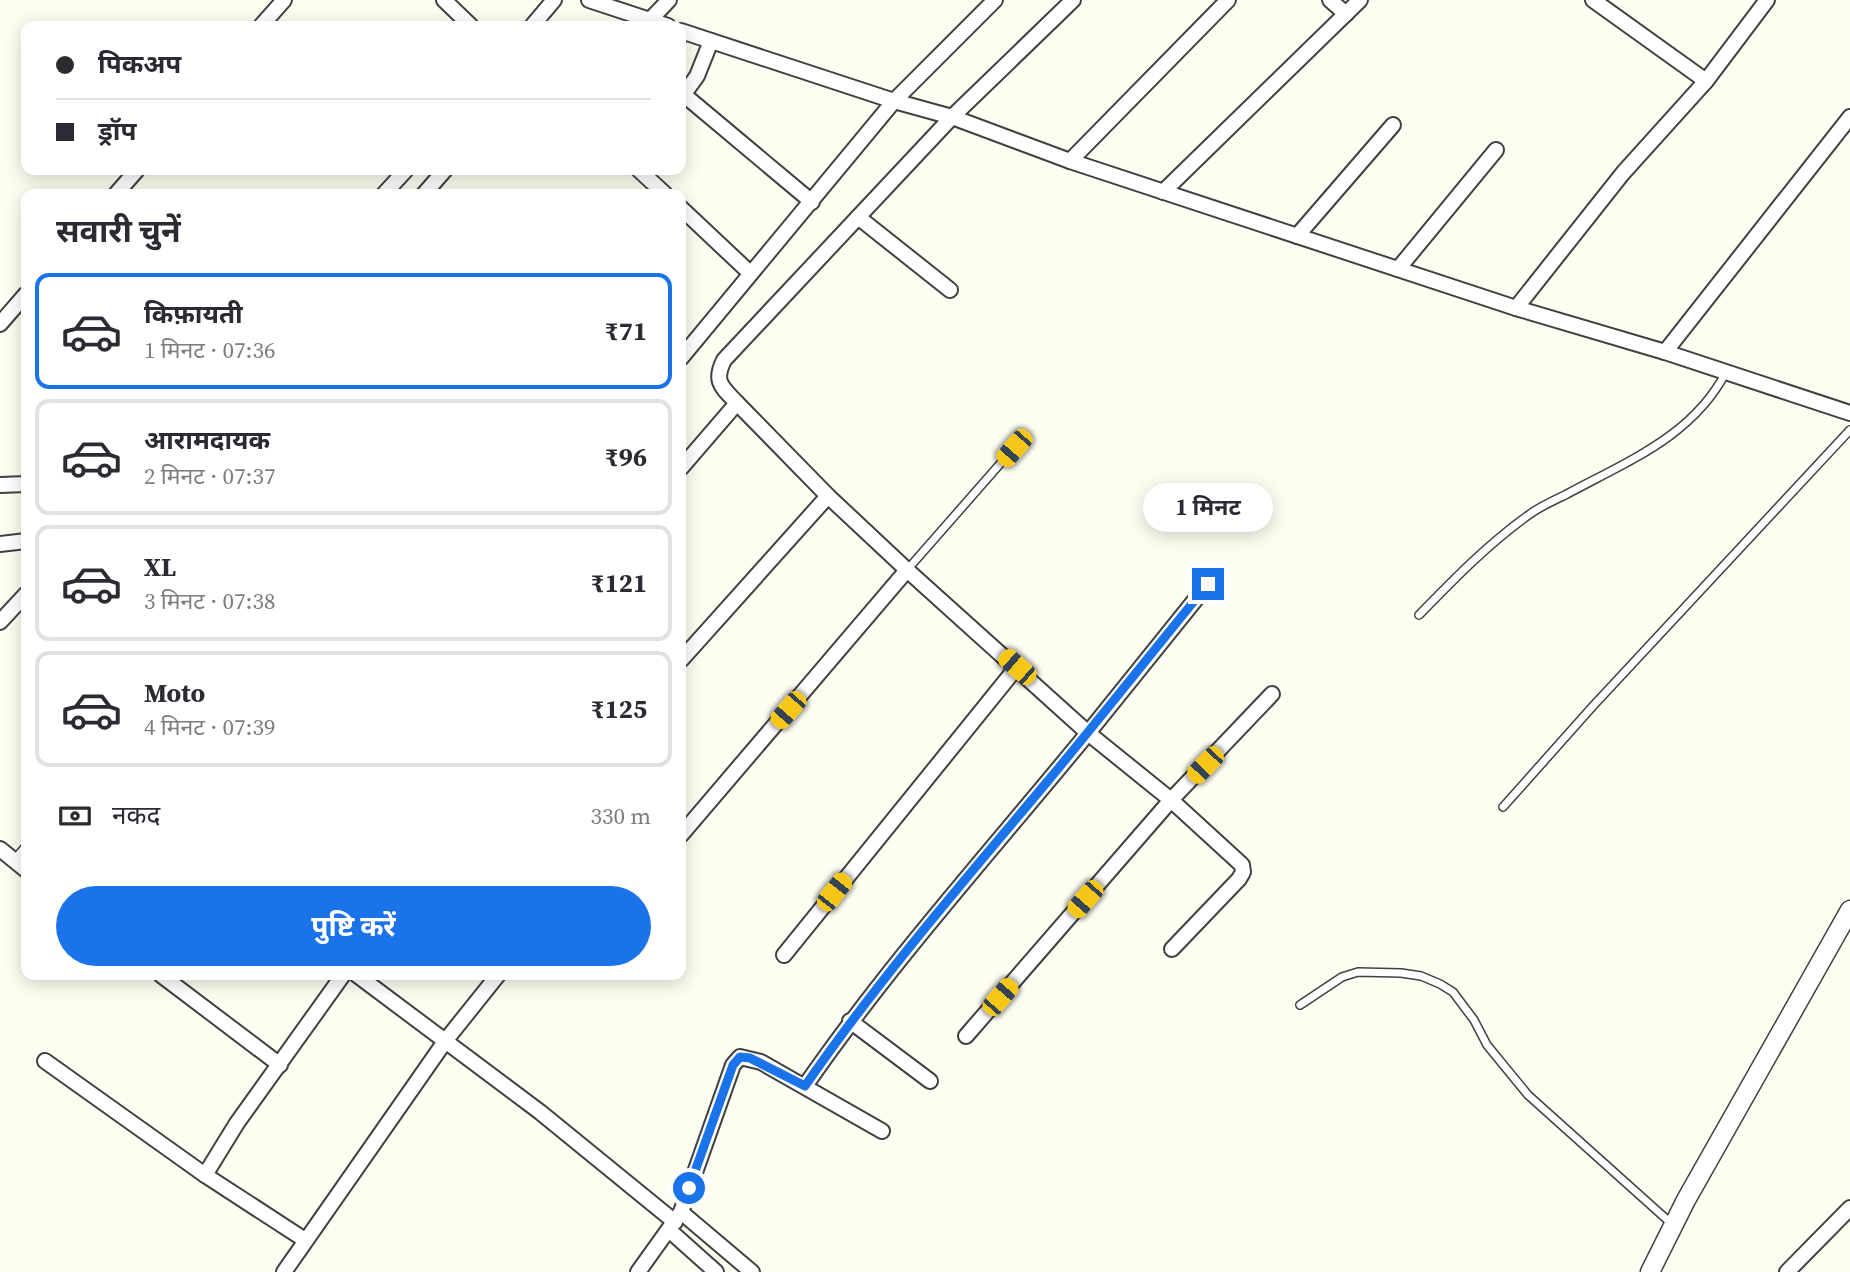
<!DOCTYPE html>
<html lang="hi">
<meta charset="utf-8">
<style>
:root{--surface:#fff;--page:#f2f2f3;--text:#2b2b33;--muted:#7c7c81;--line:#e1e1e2;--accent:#1a73e8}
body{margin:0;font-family:"Source Serif 4","Noto Sans Devanagari",serif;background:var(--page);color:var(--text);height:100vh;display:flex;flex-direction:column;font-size:26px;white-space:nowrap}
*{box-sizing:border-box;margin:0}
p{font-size:23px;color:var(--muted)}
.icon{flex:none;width:38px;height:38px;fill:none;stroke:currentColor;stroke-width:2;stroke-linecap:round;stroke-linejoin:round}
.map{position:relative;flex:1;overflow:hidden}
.details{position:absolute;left:21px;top:189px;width:665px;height:791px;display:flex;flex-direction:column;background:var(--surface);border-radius:14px;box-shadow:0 4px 18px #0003}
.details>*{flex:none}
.banner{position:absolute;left:21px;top:21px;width:665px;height:154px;border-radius:14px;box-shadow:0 4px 18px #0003;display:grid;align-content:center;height:154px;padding:0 35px;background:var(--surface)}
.end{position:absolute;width:32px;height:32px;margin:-16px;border:9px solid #1a73e8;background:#fff;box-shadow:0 0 0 4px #fff}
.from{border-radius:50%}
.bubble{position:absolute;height:49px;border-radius:24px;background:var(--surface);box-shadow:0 4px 18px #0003;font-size:23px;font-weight:700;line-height:49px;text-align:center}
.car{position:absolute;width:21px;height:42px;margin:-21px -10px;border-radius:9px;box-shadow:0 0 5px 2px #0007;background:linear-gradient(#f5c518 24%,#345 0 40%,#f5c518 0 76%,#345 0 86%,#f5c518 0)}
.banner b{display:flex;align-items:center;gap:24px;height:66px;font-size:26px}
.banner b+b{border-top:2px solid var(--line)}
.banner i{width:18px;height:18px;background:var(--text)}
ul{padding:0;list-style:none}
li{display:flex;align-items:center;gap:21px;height:116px;margin:0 14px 10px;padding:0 21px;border:4px solid var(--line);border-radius:14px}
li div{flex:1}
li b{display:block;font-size:26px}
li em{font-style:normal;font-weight:700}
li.on{border-color:var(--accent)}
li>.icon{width:63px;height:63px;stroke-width:1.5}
h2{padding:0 35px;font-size:32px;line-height:84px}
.pay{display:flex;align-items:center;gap:18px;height:77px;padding:0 35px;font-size:26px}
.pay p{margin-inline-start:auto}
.primary-button{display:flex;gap:14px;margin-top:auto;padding:14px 35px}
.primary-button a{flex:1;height:80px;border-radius:42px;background:var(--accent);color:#fff;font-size:28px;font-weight:700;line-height:80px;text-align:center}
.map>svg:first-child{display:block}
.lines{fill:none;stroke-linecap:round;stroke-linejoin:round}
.service-casing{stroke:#414141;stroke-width:10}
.minor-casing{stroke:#414141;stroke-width:18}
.tertiary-casing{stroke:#414141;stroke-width:21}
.service{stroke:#fff;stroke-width:7}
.minor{stroke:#fff;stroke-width:14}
.tertiary{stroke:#fff;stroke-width:18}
.route{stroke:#1a73e8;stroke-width:9}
</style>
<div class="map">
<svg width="1850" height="1272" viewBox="0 0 1850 1272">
<rect width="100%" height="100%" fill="#fdfdf1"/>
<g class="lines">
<g class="service-casing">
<g id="service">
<polyline points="907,570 1014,448"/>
<path d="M1419 615C1454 579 1489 543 1530 514 1541 506 1555 500 1567 494 1628 461 1693 436 1726 372"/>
<polyline points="1503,807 1593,706 1850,430"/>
<polyline points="14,860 26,846"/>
<polyline points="1300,1005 1342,977 1358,972 1401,973 1421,976 1440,984 1453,992 1474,1020 1487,1045 1528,1095 1673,1225"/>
</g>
</g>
<g class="minor-casing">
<g id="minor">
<polyline points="444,0 471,26"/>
<polyline points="589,0 668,26"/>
<path d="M1073 0 952 117 724 360C713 382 722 387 737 403L828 496 907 570 1088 733 1171 800 1242 865 1243 872 1239 879 1172 949"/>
<polyline points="1330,0 1346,14"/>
<polyline points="1593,0 1706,81"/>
<polyline points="650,20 669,0"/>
<polyline points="261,26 284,0"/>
<polyline points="532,26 554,0"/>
<polyline points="681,31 894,101 952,117 1070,161 1516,308 1665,352 1850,413"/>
<polyline points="683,94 812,202"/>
<polyline points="681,98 697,76 711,41"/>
<polyline points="1070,161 1228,0"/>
<polyline points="639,170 665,194"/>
<polyline points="1163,192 1360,0"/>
<polyline points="116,194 137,170"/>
<polyline points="384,194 406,170"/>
<polyline points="424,194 445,170"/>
<polyline points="681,208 750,273"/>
<polyline points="858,217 950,290"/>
<polyline points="1297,236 1393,125"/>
<polyline points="1398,269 1496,150"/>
<polyline points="1516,308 1623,173 1706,81 1767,0"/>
<polyline points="0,324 26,294"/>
<polyline points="1665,352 1850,117"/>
<polyline points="681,358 894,101 995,0"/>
<polyline points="681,468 737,403"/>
<polyline points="0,485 26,484"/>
<polyline points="0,544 26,541"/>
<polyline points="0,622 26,594"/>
<polyline points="681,660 828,496"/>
<polyline points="681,835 907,570"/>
<polyline points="0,849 26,870"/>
<polyline points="784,955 1017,667"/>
<polyline points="161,975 280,1065"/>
<polyline points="357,975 540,1112 675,1222"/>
<polyline points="850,1021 930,1081"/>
<polyline points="966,1036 1171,800 1272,694"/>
<polyline points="45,1061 205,1175 305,1240"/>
<path d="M805 1086C891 962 992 850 1088 733 1128 684 1168 634 1208 584"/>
<polyline points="205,1175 237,1123 343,975"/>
<polyline points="681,1212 752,1272"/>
<polyline points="669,1230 716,1272"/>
<polyline points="284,1272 446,1040 498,975"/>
<polyline points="638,1272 681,1212 733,1065 740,1057 761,1062 882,1131"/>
<polyline points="1787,1272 1850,1208"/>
</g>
</g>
<g class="tertiary-casing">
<polyline id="tertiary" points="1650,1272 1686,1200 1850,910"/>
</g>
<use href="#service" class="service"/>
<use href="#minor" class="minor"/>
<use href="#tertiary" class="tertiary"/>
</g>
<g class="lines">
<path class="route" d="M689 1188 733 1065 740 1057 750 1058 805 1086C879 979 963 882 1047 782 1101 717 1154 650 1208 584"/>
</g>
</svg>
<i class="end from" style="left:689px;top:1188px"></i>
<i class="end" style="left:1208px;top:584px"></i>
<div class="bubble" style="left:1143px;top:483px;width:130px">1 मिनट</div>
<i class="car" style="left:1014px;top:448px;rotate:221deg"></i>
<i class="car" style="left:1017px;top:667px;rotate:311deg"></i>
<i class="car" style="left:788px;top:710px;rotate:221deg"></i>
<i class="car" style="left:1205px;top:765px;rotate:224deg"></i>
<i class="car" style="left:834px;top:892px;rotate:38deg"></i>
<i class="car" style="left:1085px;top:899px;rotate:221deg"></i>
<i class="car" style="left:1000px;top:997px;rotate:41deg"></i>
<div class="banner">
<b><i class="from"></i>पिकअप</b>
<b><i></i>ड्रॉप</b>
</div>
<section class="details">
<h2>सवारी चुनें</h2>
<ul>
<li class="on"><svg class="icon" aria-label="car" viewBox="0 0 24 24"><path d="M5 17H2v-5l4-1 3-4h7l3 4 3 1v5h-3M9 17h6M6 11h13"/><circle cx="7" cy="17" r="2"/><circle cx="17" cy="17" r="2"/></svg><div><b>किफ़ायती</b><p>1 मिनट · 07:36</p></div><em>₹71</em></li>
<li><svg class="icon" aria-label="car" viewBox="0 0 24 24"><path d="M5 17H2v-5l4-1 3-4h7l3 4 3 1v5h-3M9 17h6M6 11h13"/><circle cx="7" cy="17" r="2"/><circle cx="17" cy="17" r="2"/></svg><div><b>आरामदायक</b><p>2 मिनट · 07:37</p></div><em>₹96</em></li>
<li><svg class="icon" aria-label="car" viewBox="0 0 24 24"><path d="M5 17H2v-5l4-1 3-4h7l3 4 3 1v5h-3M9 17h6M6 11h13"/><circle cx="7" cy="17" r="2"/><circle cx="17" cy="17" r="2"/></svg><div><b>XL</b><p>3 मिनट · 07:38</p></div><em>₹121</em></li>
<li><svg class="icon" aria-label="car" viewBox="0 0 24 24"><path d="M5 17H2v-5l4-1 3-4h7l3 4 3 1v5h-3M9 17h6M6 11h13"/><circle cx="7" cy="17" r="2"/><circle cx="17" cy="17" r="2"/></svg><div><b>Moto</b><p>4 मिनट · 07:39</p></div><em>₹125</em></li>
</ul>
<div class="pay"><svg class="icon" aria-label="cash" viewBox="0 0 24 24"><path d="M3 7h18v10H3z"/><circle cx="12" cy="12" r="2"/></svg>नकद<p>330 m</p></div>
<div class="primary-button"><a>पुष्टि करें</a></div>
</section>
</div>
